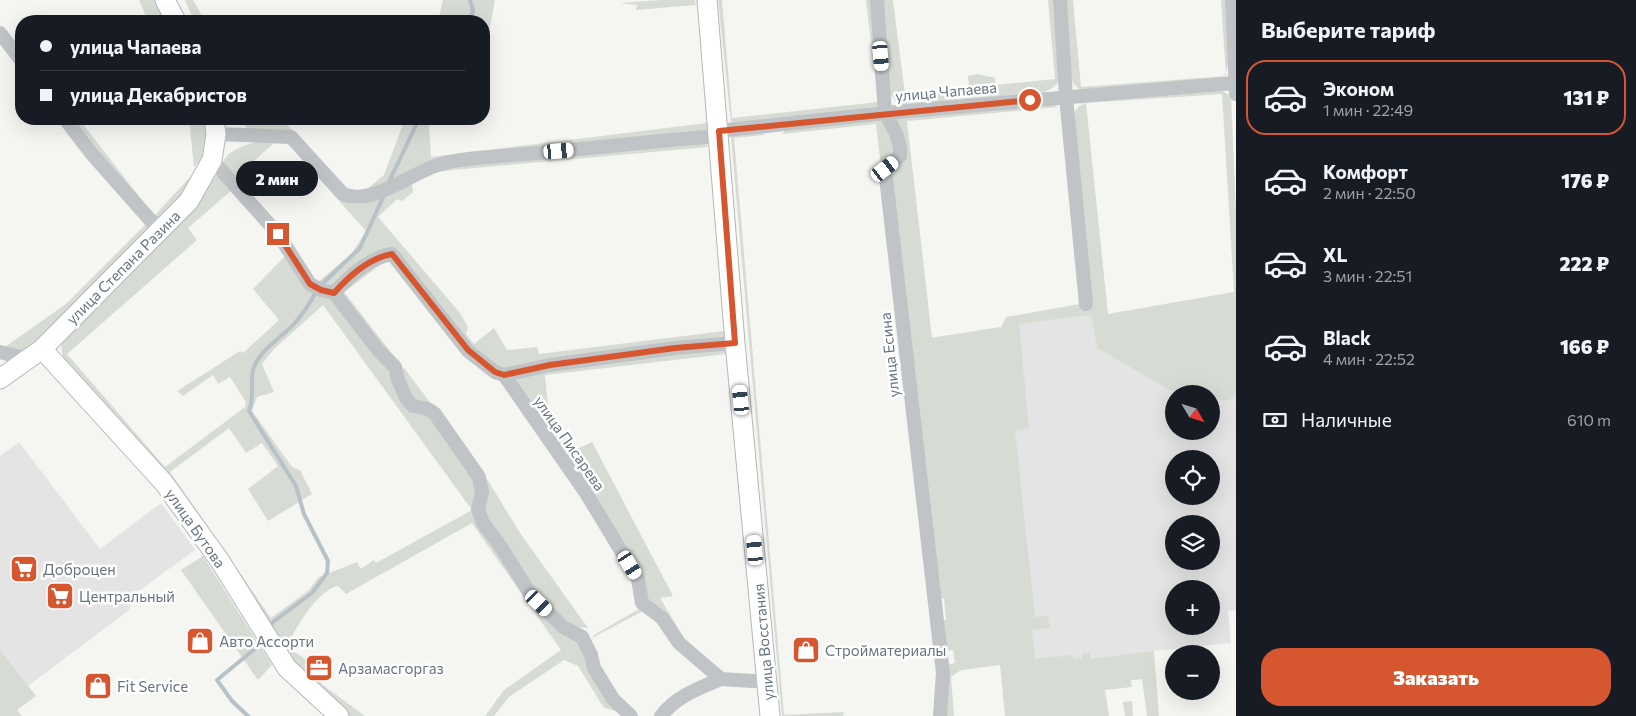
<!DOCTYPE html>
<html lang="ru">
<meta charset="utf-8">
<style>
:root{--surface:#171b24;--page:#20242c;--text:#f1f3f6;--muted:#9ea1a6;--line:#363941;--accent:#d65630}
body{margin:0;font-family:Commissioner,sans-serif;background:var(--page);color:var(--text);height:100vh;display:flex;flex-direction:column;font-size:19px;white-space:nowrap}
*{box-sizing:border-box;margin:0}
p{font-size:16px;color:var(--muted)}
.icon{flex:none;width:28px;height:28px;fill:none;stroke:currentColor;stroke-width:2;stroke-linecap:round;stroke-linejoin:round}
.map{position:relative;flex:1;overflow:hidden}
.sheet{display:flex;flex-direction:column;background:var(--surface);width:400px}
.sheet>*{flex:none}
.banner{position:absolute;left:15px;top:15px;width:475px;height:110px;border-radius:20px;box-shadow:0 5px 20px #0002;display:grid;align-content:center;height:110px;padding:0 25px;background:var(--surface)}
.needle{width:32px;rotate:128deg}
.controls{position:absolute;left:1165px;top:385px;display:grid;gap:10px}
.controls a{display:grid;place-items:center;width:55px;height:55px;border-radius:50%;background:var(--surface);box-shadow:0 5px 20px #0002;font-size:25px}
.end{position:absolute;width:22px;height:22px;margin:-11px;border:6px solid #d65630;background:#fff;box-shadow:0 0 0 2px #fff}
.from{border-radius:50%}
.bubble{position:absolute;height:35px;border-radius:18px;background:var(--surface);box-shadow:0 5px 20px #0002;font-size:16px;font-weight:800;line-height:35px;text-align:center}
.car{position:absolute;width:15px;height:30px;margin:-15px -8px;border-radius:6px;box-shadow:0 0 4px 1px #0007;background:linear-gradient(#fff 24%,#345 0 40%,#fff 0 76%,#345 0 86%,#fff 0)}
.banner b{display:flex;align-items:center;gap:18px;height:48px;font-size:19px}
.banner b+b{border-top:1px solid var(--line)}
.banner i{width:12px;height:12px;background:var(--text)}
ul{padding:0;list-style:none}
li{display:flex;align-items:center;gap:15px;height:75px;margin:0 10px 8px;padding:0 15px;border:2px solid transparent;border-radius:20px}
li div{flex:1}
li b{display:block;font-size:19px}
li em{font-style:normal;font-weight:800}
li.on{border-color:var(--accent)}
li>.icon{width:45px;height:45px;stroke-width:1.5}
h2{padding:0 25px;font-size:22px;line-height:60px}
.pay{display:flex;align-items:center;gap:12px;height:55px;padding:0 25px;font-size:19px}
.pay p{margin-inline-start:auto}
.action{display:flex;gap:10px;margin-top:auto;padding:10px 25px}
.action a{flex:1;height:58px;border-radius:20px;background:var(--accent);color:#fff;font-size:20px;font-weight:800;line-height:58px;text-align:center}
main{display:flex;flex:1;min-height:0}
.map>svg:first-child{display:block}
.built{fill:#e3e4e3;fill-rule:evenodd}
.green{fill:#d6dcd3;fill-rule:evenodd}
.lines{fill:none;stroke-linecap:round;stroke-linejoin:round}
.stream{stroke:#b7c2c6;stroke-width:4}
.secondary-casing{stroke:#b3b8bb;stroke-width:21}
.street{stroke:#c0c4c7;stroke-width:14}
.secondary{stroke:#fff;stroke-width:19}
.route{stroke:#d65630;stroke-width:6}
.labels{text-anchor:middle;dominant-baseline:central;stroke-width:5;stroke-linejoin:round;paint-order:stroke}
.street-label{font-size:15px;fill:#667581;stroke:#fff}
.poi-label{font-size:15px;fill:#667581;stroke:#fff;text-anchor:start}
</style>
<main>
<div class="map">
<svg width="1236" height="716" viewBox="0 0 1236 716">
<rect width="100%" height="100%" fill="#f5f5f2"/>
<g class="built">
<path d="M1091 315 1097 348 1176 394H1174V431H1211V400H1230L1236 395V610L1228 611 1231 643 1154 651V670L1143 679 1009 694 1006 664 961 670 917 340 1019 324ZM1174 459H1211V496H1174ZM1174 524H1211V561H1174ZM1174 589H1211V626H1174Z"/>
<polygon points="19,442 100,549 161,503 195,550 136,593 129,610 28,686 0,650 0,456"/>
</g>
<g class="green">
<polygon points="139,0 156,0 166,21 148,21"/>
<polygon points="185,0 193,0 205,21 194,21"/>
<polygon points="443,0 495,0 486,49 484,49 484,21 438,21"/>
<polygon points="661,0 695,0 696,5 636,10 637,5 620,3"/>
<polygon points="718,0 722,0 732,118 878,102 866,0 873,0 881,106 738,124 731,123"/>
<path d="M882 0H893L905 95 969 88 968 76 978 74 995 78 996 85 1055 79 1048 0H1056L1062 76C1057 85 1052 90 1041 93L899 105 889 93Z"/>
<path d="M1064 0H1073L1081 87 1226 76 1221 0H1226C1227 18 1235 69 1221 80L1080 90 1073 83 1070 72Z"/>
<path d="M1222 91 1231 96 1236 212V395L1230 400H1211V394H1176L1097 348 1091 315 1019 324 1029 428 1015 431 1035 617 1048 616 1050 628 1032 630 1035 659 1073 655V659L1082 658V654L1090 653 1091 659 1154 651 1159 716H1147L1142 679 1131 680 1132 687 1105 690 1109 716H1005L1000 665 961 670 951 677 954 716H944L946 665 955 663 953 650 944 651 940 620H946L944 598H937L890 171 899 165 893 117 1052 105 1058 107 907 121 932 338 1001 327 1006 317 1080 304 1074 113 1079 106 1086 103ZM1222 94 1234 292 1108 314 1086 103Z"/>
<polygon points="882,118 891,133 895,154 881,167 876,124 782,134 785,130"/>
<polygon points="71,119 79,119 151,212 149,213"/>
<path d="M189 119H205C206 136 209 156 194 167Z"/>
<polygon points="241,119 282,119 295,133 247,129"/>
<polygon points="405,119 431,119 429,124 431,157 707,123 708,133 487,154 361,194 384,175"/>
<polygon points="763,132 764,135 734,138 784,715 844,712 843,716 782,716 731,137"/>
<path d="M256 142H275L235 178 294 247 301 264 317 283 352 253 366 231 288 144 338 198 351 204H359L412 184 413 192 402 201 397 199 378 217 460 313 468 327 466 334 474 344 494 328 507 350 537 347 539 354 724 331 725 340 550 362 506 371 495 368 471 349 395 251C375 243 347 276 330 287L323 288 311 281 279 232 223 170C218 154 244 145 256 142Z"/>
<polygon points="707,143 708,147 442,171 488,162"/>
<polygon points="193,174 197,174 184,193 159,220 154,216"/>
<path d="M216 176H220L233 189 188 228 197 240 67 354 165 467 245 407 246 402 230 377 218 384 213 375 183 396 177 391 240 351 243 353 279 320 253 289 287 254 332 298 426 415 434 419 476 478 479 524 578 641 620 712 604 708 578 666 564 660 509 697 494 716H485L504 690 561 650 472 523 346 594 338 586C317 590 297 627 287 645L288 648 315 665 311 672 323 685 365 716H347L304 679 63 359 61 343 206 180ZM323 305 472 510 376 563 374 560 361 569 357 562 319 577 309 590 271 618 170 472 229 428 246 453 262 443 278 466 248 489 268 521 312 494 300 470 292 467 252 411 257 397 274 392 262 364 274 349Z"/>
<polygon points="147,223 151,228 27,352 2,349 66,304"/>
<polygon points="379,261 384,262 344,292 397,360 382,349 341,291"/>
<polygon points="725,350 726,354 545,375 548,404 571,452 592,442 673,596 660,598 690,648 645,599 511,378 679,353"/>
<polygon points="404,368 432,405 415,403 407,391 402,370"/>
<polygon points="487,479 520,533 588,628 572,627 533,594 482,510"/>
<polygon points="203,556 272,665 258,680 181,570"/>
<polygon points="641,608 649,614 641,612 594,637 591,642 594,635"/>
<polygon points="0,650 36,696 17,710 22,716 0,716"/>
<polygon points="1132,701 1133,716 1125,716 1123,702"/>
</g>
<g class="lines">
<g class="stream">
<polyline points="470,21 473,11 470,0"/>
<polyline points="388,184 419,119"/>
<polyline points="320,286 360,248 385,193"/>
<path d="M269 628 273 622 312 593 327 573 328 561 304 514 296 486 249 411C255 395 250 383 253 370 258 351 282 337 294 324 303 314 310 303 316 292"/>
<polyline points="248,716 232,701 217,680 257,647 261,640"/>
</g>
<g class="secondary-casing">
<g id="secondary">
<polyline points="165,0 176,21"/>
<polyline points="707,0 735,343 770,716"/>
<polyline points="42,349 164,483 220,561 287,668 339,716"/>
<polyline points="0,379 42,349 189,201 212,160 216,134 214,119"/>
</g>
</g>
<g class="street">
<polyline points="877,0 885,113 896,133 900,147 900,156 885,169 943,673 940,716"/>
<polyline points="1060,0 1066,97 1086,304"/>
<polyline points="1232,0 1236,94"/>
<polyline points="0,33 21,60"/>
<polyline points="65,119 91,153 160,231"/>
<polyline points="719,131 885,113 1235,83"/>
<path d="M216 134 291 137 343 194C370 206 409 175 435 166 461 157 508 156 537 153 598 148 658 140 719 136"/>
<polyline points="212,160 278,234 310,284 321,290 334,293 378,350 395,367 398,380 406,398 413,406 428,409 435,414 479,477 482,492 478,509 483,523 501,547 531,595 563,627 582,637 591,655 594,668 613,699 631,716"/>
<path d="M334 293C349 276 369 258 392 254L468 351 495 372 504 375 586 493 638 579 642 603 662 618 679 643 721 679 767 682"/>
<polyline points="0,352 28,359"/>
<polyline points="504,375 550,365 675,348 735,343"/>
<path d="M661 716C677 696 697 689 721 679"/>
</g>
<use href="#secondary" class="secondary"/>
</g>
<g class="lines">
<path class="route" d="M278 234 310 284 321 290 334 293C349 276 369 258 392 254L468 350 495 372 504 375 550 365 675 348 735 343 719 131 1030 100"/>
</g>
<defs>
<g id="supermarket-square" transform="scale(1.4375)"><rect x="-9" y="-9" width="18" height="18" rx="4" fill="#d65630" stroke="#fff"/><path d="M-6-5.5h2.5l.6 2H6L4.5 2H-2.5L-4.4-4H-6ZM-1.5 3.2a1.3 1.3 0 1 0 .1 0ZM3 3.2a1.3 1.3 0 1 0 .1 0Z" fill="#fff"/></g>
<g id="shop-square" transform="scale(1.4375)"><rect x="-9" y="-9" width="18" height="18" rx="4" fill="#d65630" stroke="#fff"/><path d="M-5-2.5h2.3a2.7 3.5 0 0 1 5.4 0H5L5.5 6h-11ZM-1.5-2.5h3a1.5 2.3 0 0 0-3 0Z" fill="#fff"/></g>
<g id="office-square" transform="scale(1.4375)"><rect x="-9" y="-9" width="18" height="18" rx="4" fill="#d65630" stroke="#fff"/><path d="M-6-3h4V-5.5h4V-3h4V5H-6ZM-1-4.5V-3h2v-1.5ZM-6 0V1H6V0Z" fill="#fff"/></g>
</defs>
<g fill-rule="evenodd">
<use href="#supermarket-square" x="24" y="569"/>
<use href="#supermarket-square" x="60" y="596"/>
<use href="#shop-square" x="200" y="641"/>
<use href="#shop-square" x="806" y="650"/>
<use href="#office-square" x="319" y="668"/>
<use href="#shop-square" x="98" y="686"/>
</g>
<g class="labels">
<g class="street-label">
<text transform="translate(946 91) rotate(-5)">улица Чапаева</text>
<text transform="translate(123 267) rotate(-45)">улица Степана Разина</text>
<text transform="translate(889 355) rotate(-96)">улица Есина</text>
<text transform="translate(570 443) rotate(55)">улица Писарева</text>
<text transform="translate(196 528) rotate(55)">улица Бутова</text>
<text transform="translate(763 642) rotate(-95)">улица Восстания</text>
</g>
<g class="poi-label">
<text x="43" y="569">Доброцен</text>
<text x="79" y="596">Центральный</text>
<text x="219" y="641">Авто Ассорти</text>
<text x="825" y="650">Стройматериалы</text>
<text x="338" y="668">Арзамасгоргаз</text>
<text x="117" y="686">Fit Service</text>
</g>
</g>
</svg>
<div class="controls">
<a><svg class="needle" viewBox="-14 -14 28 28"><path d="M0-13l5 13h-10z" fill="#e53935"/><path d="M0 13l5-13h-10z" fill="#9ea1a6"/></svg></a>
<a><svg class="icon" aria-label="locate" viewBox="0 0 24 24"><circle cx="12" cy="12" r="6"/><path d="M12 2v4M12 18v4M2 12h4M18 12h4"/></svg></a>
<a><svg class="icon" aria-label="layers" viewBox="0 0 24 24"><path d="M12 4l9 5-9 5-9-5zM3 14l9 5 9-5"/></svg></a>
<a>+</a>
<a>−</a>
</div>
<i class="end from" style="left:1030px;top:100px"></i>
<i class="end" style="left:278px;top:234px"></i>
<div class="bubble" style="left:236px;top:161px;width:82px">2 мин</div>
<i class="car" style="left:881px;top:56px;rotate:175deg"></i>
<i class="car" style="left:559px;top:151px;rotate:85deg"></i>
<i class="car" style="left:885px;top:169px;rotate:52deg"></i>
<i class="car" style="left:741px;top:400px;rotate:354deg"></i>
<i class="car" style="left:755px;top:550px;rotate:355deg"></i>
<i class="car" style="left:630px;top:565px;rotate:148deg"></i>
<i class="car" style="left:539px;top:603px;rotate:134deg"></i>
<div class="banner">
<b><i class="from"></i>улица Чапаева</b>
<b><i></i>улица Декабристов</b>
</div>
</div>
<section class="sheet">
<h2>Выберите тариф</h2>
<ul>
<li class="on"><svg class="icon" aria-label="car" viewBox="0 0 24 24"><path d="M5 17H2v-5l4-1 3-4h7l3 4 3 1v5h-3M9 17h6M6 11h13"/><circle cx="7" cy="17" r="2"/><circle cx="17" cy="17" r="2"/></svg><div><b>Эконом</b><p>1 мин · 22:49</p></div><em>131 ₽</em></li>
<li><svg class="icon" aria-label="car" viewBox="0 0 24 24"><path d="M5 17H2v-5l4-1 3-4h7l3 4 3 1v5h-3M9 17h6M6 11h13"/><circle cx="7" cy="17" r="2"/><circle cx="17" cy="17" r="2"/></svg><div><b>Комфорт</b><p>2 мин · 22:50</p></div><em>176 ₽</em></li>
<li><svg class="icon" aria-label="car" viewBox="0 0 24 24"><path d="M5 17H2v-5l4-1 3-4h7l3 4 3 1v5h-3M9 17h6M6 11h13"/><circle cx="7" cy="17" r="2"/><circle cx="17" cy="17" r="2"/></svg><div><b>XL</b><p>3 мин · 22:51</p></div><em>222 ₽</em></li>
<li><svg class="icon" aria-label="car" viewBox="0 0 24 24"><path d="M5 17H2v-5l4-1 3-4h7l3 4 3 1v5h-3M9 17h6M6 11h13"/><circle cx="7" cy="17" r="2"/><circle cx="17" cy="17" r="2"/></svg><div><b>Black</b><p>4 мин · 22:52</p></div><em>166 ₽</em></li>
</ul>
<div class="pay"><svg class="icon" aria-label="cash" viewBox="0 0 24 24"><path d="M3 7h18v10H3z"/><circle cx="12" cy="12" r="2"/></svg>Наличные<p>610 m</p></div>
<div class="action"><a>Заказать</a></div>
</section>
</main>
